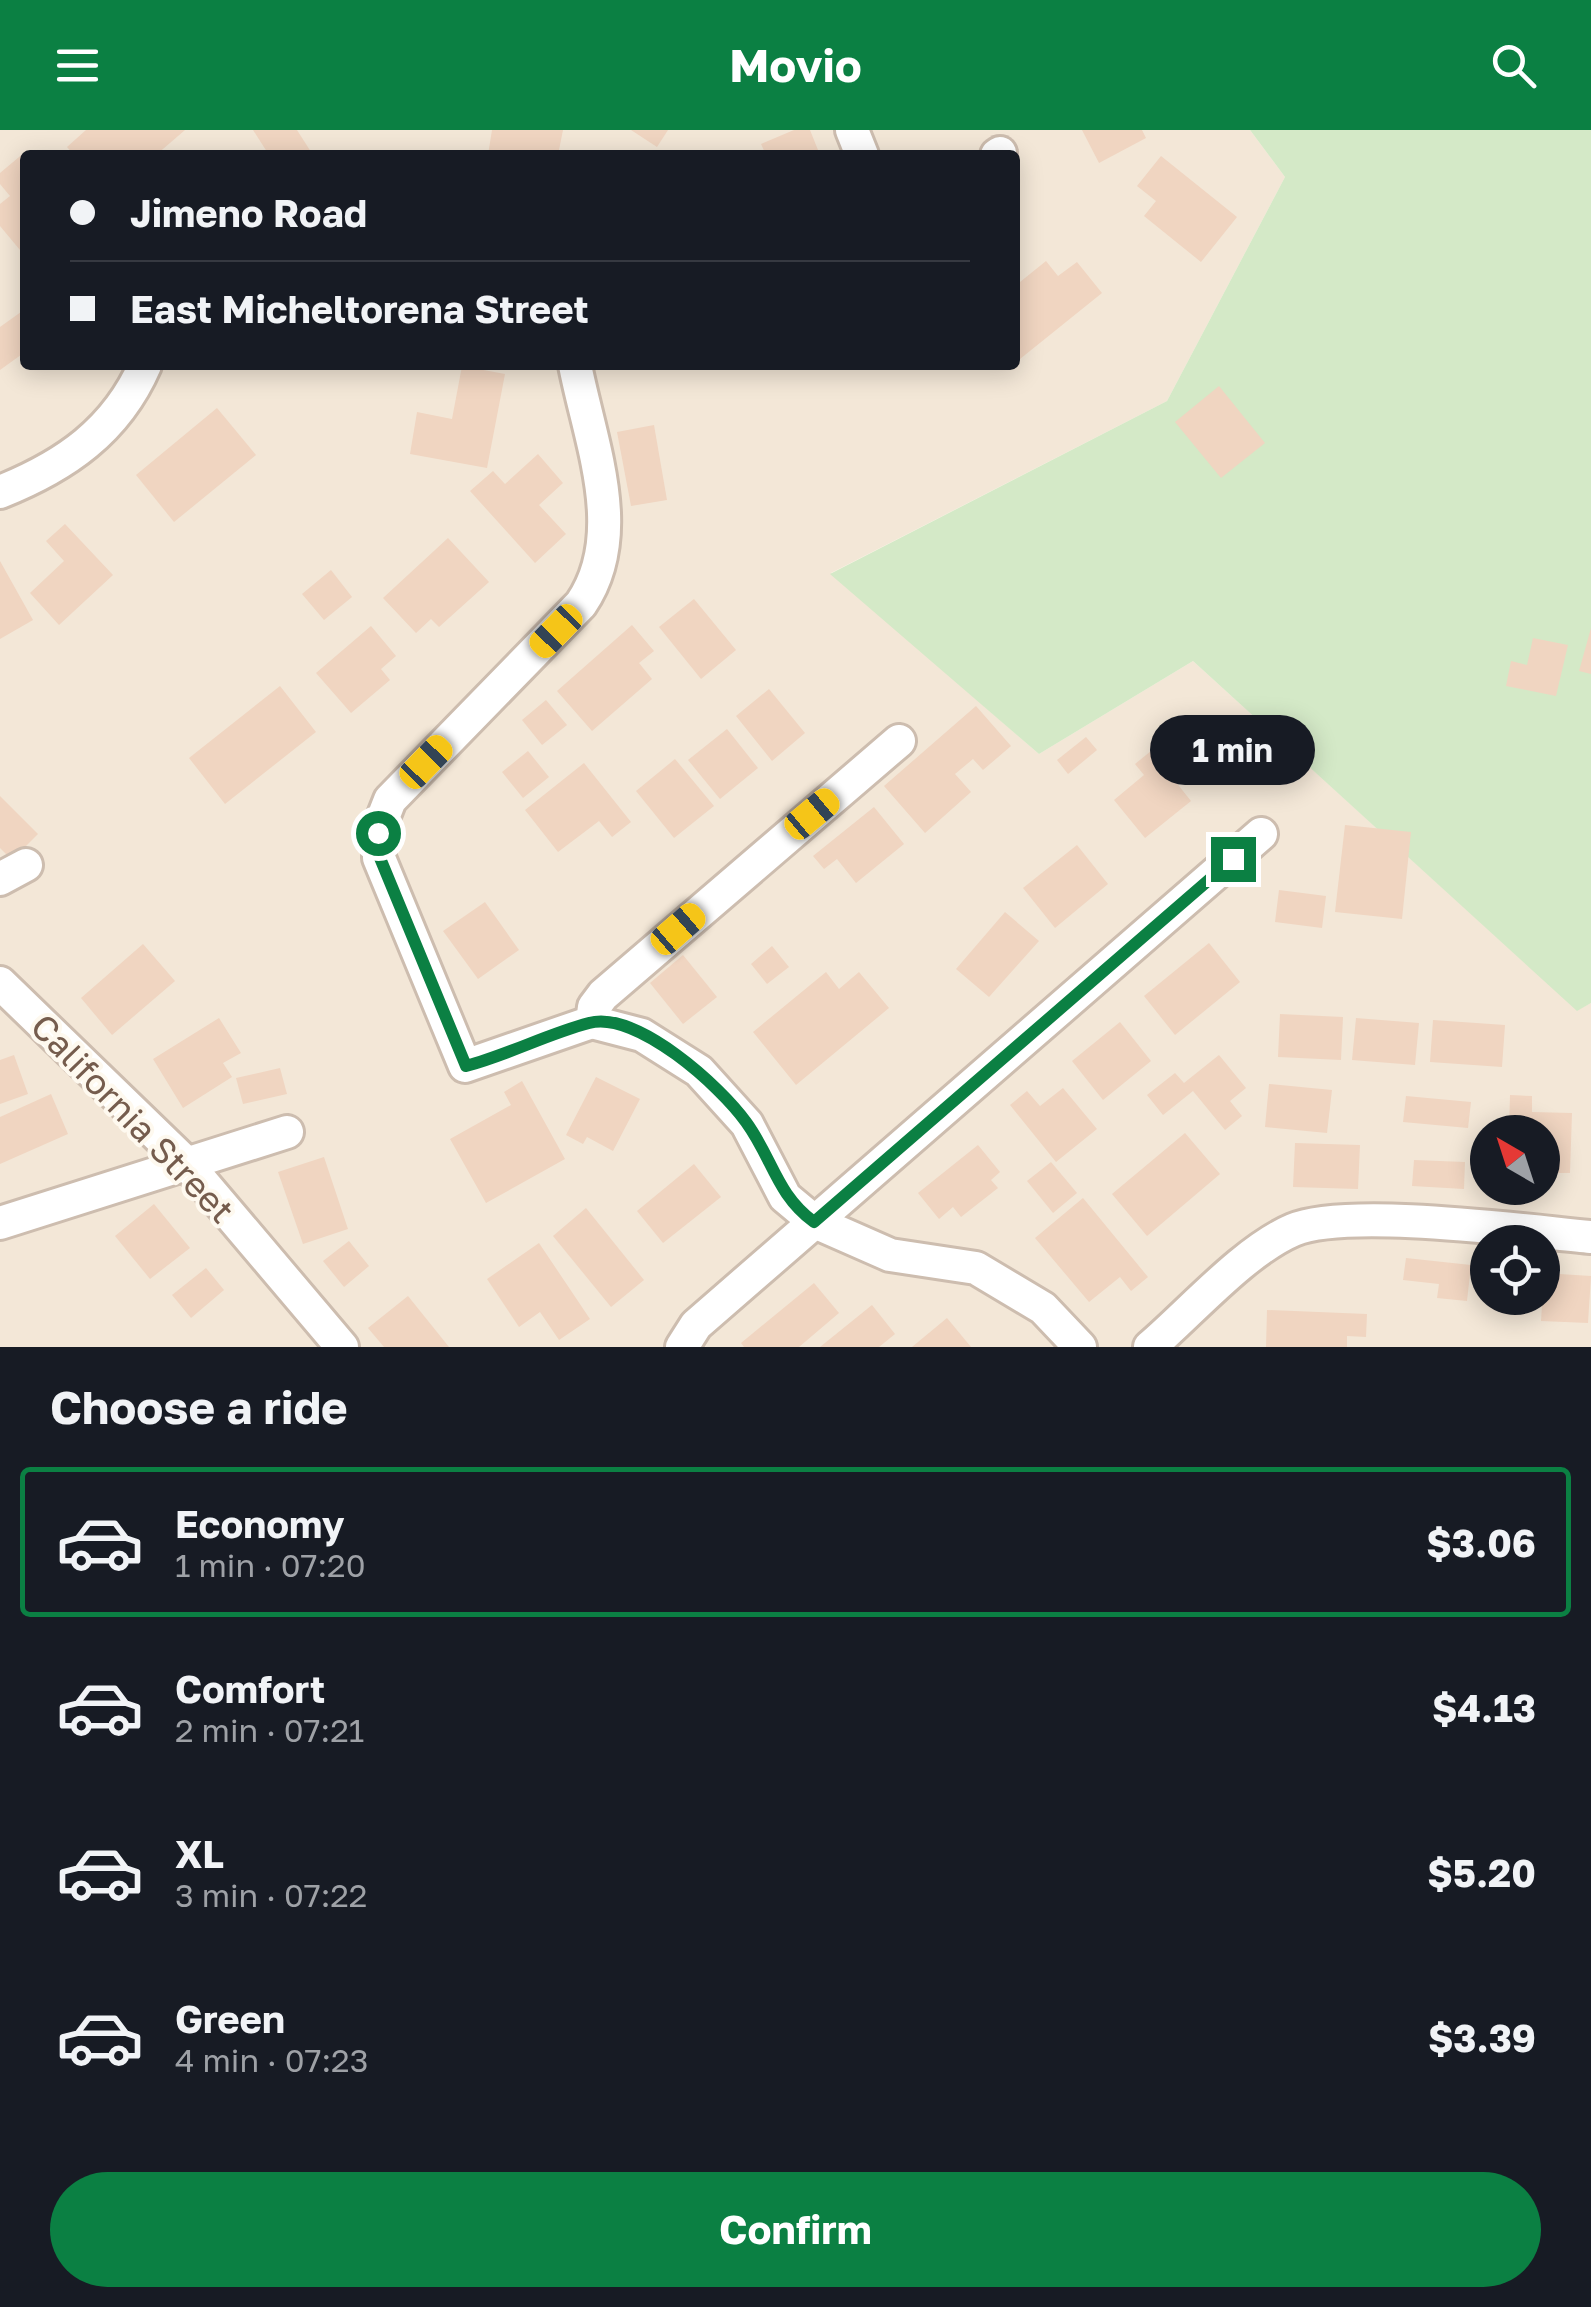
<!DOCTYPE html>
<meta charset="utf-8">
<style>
:root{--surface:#171b24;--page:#20242c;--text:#f1f3f6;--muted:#9ea1a6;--line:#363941;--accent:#0b8043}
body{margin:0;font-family:"Golos Text",sans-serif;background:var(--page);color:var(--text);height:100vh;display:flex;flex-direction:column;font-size:38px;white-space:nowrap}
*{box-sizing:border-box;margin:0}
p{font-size:32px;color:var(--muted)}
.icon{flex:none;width:55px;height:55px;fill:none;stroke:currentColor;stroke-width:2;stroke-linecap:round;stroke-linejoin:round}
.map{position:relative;height:1217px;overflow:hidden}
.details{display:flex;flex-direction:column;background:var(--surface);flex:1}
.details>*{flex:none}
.hud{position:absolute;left:20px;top:20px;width:1000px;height:220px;border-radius:10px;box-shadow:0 5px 25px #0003;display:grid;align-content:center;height:220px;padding:0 50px;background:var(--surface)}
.needle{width:65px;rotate:321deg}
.fabs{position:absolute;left:1470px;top:985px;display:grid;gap:20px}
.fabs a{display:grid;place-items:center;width:90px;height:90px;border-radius:50%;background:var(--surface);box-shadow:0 5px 25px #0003;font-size:50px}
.end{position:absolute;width:45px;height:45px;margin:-22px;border:12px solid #0b8043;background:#fff;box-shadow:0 0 0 5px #fff}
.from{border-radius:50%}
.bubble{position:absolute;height:70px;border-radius:35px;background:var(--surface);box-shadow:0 5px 25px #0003;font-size:32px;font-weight:700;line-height:70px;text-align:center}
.car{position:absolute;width:30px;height:60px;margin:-30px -15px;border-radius:12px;box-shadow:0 0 8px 2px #0007;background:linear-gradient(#f5c518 24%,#345 0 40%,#f5c518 0 76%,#345 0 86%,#f5c518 0)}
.hud b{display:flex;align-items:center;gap:35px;height:95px;font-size:38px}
.hud b+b{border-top:2px solid var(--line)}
.hud i{width:25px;height:25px;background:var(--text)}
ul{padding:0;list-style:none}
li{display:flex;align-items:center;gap:30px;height:150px;margin:0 20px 15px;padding:0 30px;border:5px solid transparent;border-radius:10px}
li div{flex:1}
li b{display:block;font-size:38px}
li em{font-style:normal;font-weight:700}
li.selected{border-color:var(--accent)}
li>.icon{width:90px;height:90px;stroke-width:1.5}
h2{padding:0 50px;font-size:45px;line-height:120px}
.primary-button{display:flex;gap:20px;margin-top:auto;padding:20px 50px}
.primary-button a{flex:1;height:115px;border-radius:60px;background:var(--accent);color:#fff;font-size:40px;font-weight:700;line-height:115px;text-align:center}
header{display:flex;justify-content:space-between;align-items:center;height:130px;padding:0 50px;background:var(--accent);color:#fff;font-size:45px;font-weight:700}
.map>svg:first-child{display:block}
.residential{fill:#f3e7d7;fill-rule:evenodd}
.green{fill:#d4e9c7}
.building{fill:#f0d5c1}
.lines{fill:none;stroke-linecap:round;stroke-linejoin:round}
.minor-casing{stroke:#cdbdaf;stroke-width:38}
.minor{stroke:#fff;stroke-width:32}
.route{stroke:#0b8043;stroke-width:12}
.labels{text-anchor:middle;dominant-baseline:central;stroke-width:8;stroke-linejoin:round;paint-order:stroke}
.street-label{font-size:35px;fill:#755c4d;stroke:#fef9ef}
</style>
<header><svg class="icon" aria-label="menu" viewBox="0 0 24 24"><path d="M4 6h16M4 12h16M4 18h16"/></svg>Movio<svg class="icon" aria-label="search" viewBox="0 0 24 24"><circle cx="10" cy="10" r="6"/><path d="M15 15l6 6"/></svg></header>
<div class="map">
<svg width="1591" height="1217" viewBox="0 0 1591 1217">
<rect width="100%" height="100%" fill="#fbf5e8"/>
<path class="residential" d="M0 0H1250L1285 47 1167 271 831 443 1039 624 1193 531 1577 880 1591 873V1217H0ZM25 25H1015V235H25ZM1488 1002H1542V1058H1488ZM1488 1112H1542V1168H1488Z"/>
<polygon class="green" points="1250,0 1591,0 1591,873 1577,881 1193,531 1039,624 830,444 1167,271 1285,47"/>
<g class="building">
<polygon points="86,0 185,0 156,25 74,25 67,17"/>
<polygon points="253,0 297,0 313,25 269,25"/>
<polygon points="492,0 563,0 558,25 488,25"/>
<polygon points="631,0 668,0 657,17"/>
<polygon points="794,0 810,0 820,25 766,25 761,14"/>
<polygon points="1082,0 1142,0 1146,8 1099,33"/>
<polygon points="25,22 25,116 20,120 0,96 0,74 10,66 0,54 0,43"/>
<polygon points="1161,26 1237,87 1201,132 1144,86 1156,71 1137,56"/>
<polygon points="1046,131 1058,146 1077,132 1102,163 1020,229 1015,222 1015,156"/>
<polygon points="21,182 25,222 0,240 0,197"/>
<polygon points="462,236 505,244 487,338 410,324 417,282 452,289"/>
<polygon points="1219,256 1265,313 1221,348 1175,292"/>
<polygon points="217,278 256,325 174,392 136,345"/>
<polygon points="654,295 667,370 631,376 617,302"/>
<polygon points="538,324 563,353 539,375 566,404 535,433 470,361 493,341 505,354"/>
<polygon points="65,394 113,445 59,495 30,463 64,431 46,411"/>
<polygon points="448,408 489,452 439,497 431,489 416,503 383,468"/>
<polygon points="0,431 33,490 0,509"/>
<polygon points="331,440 352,467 324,490 302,464"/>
<polygon points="694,469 736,520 701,549 659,497"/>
<polygon points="632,495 654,521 639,533 652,549 592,601 557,561"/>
<polygon points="371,496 396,526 381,539 390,550 351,583 316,543"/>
<polygon points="1591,498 1591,544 1579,541"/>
<polygon points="1533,508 1568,515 1556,566 1506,556 1511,531 1527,535"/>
<polygon points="280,556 316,602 225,674 189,628"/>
<polygon points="769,559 805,603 772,631 736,586"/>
<polygon points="546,570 567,595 542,615 522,590"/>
<polygon points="976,576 1011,616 983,640 973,629 955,644 971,662 925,703 884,656"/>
<polygon points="727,599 758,638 720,669 688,630"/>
<polygon points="1205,605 1253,623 1241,653 1193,634"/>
<polygon points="1086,607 1097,620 1068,644 1057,630"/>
<polygon points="528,621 549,647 523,668 502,642"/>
<polygon points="1151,621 1191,671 1145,708 1114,670 1144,645 1135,634"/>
<polygon points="675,629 714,676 674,708 636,661"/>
<polygon points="584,633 631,692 612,707 599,691 558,722 525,680"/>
<polygon points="0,666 38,704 12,730 0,718"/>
<polygon points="874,677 904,714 856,753 837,729 824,739 813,726"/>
<polygon points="1345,695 1411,702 1402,789 1335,782"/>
<polygon points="1077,715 1108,754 1055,798 1023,758"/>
<polygon points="1279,760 1326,766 1322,798 1275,792"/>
<polygon points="485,772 519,820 478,849 443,801"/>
<polygon points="1005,782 1039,811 989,867 956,839"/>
<polygon points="1209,813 1240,852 1175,905 1144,866"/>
<polygon points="143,814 175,851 112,905 81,868"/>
<polygon points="772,816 789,837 767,854 751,834"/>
<polygon points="683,825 717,867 683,894 650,853"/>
<polygon points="826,842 839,859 859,842 889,878 796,955 753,902"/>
<polygon points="1280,884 1343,887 1341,930 1278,927"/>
<polygon points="219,888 241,923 223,933 232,947 183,978 153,929"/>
<polygon points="1356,888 1419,893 1415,935 1352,930"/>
<polygon points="1433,890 1505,895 1502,937 1430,932"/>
<polygon points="1120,892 1151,931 1103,970 1072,931"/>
<polygon points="14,925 28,964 0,974 0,930"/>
<polygon points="1219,925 1246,958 1230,971 1242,986 1225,1000 1193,961 1163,985 1147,965 1175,943 1184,953"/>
<polygon points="280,938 287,964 243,974 236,948"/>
<polygon points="596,947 640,969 613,1021 587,1007 583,1014 566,1005"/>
<polygon points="522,951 565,1029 486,1073 450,1009 511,975 504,962"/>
<polygon points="1269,954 1332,960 1327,1003 1265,997"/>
<polygon points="1063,958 1097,999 1056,1032 1010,975 1027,961 1040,976"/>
<polygon points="51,964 68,1004 0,1034 0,987"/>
<polygon points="1510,965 1532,966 1532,982 1572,983 1570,1043 1542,1043 1542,1002 1509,1002"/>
<polygon points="1406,966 1471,972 1468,998 1403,992"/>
<polygon points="1185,1003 1220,1044 1147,1106 1112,1064"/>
<polygon points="1295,1013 1360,1015 1358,1059 1293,1057"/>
<polygon points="978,1015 1000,1042 991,1050 998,1058 961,1087 953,1077 939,1089 918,1063"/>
<polygon points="324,1027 348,1099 303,1114 278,1042"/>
<polygon points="1414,1030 1465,1032 1464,1059 1412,1056"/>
<polygon points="1051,1032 1077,1063 1053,1083 1027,1051"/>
<polygon points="694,1034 721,1067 663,1113 637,1081"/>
<polygon points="1083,1068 1148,1147 1131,1161 1120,1147 1089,1172 1035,1108"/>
<polygon points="154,1074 190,1118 150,1149 115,1106"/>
<polygon points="586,1078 644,1150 611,1177 553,1106"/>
<polygon points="349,1111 369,1136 344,1157 323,1131"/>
<polygon points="539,1113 590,1189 559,1210 540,1182 519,1197 487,1149"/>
<polygon points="1406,1128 1471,1135 1467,1171 1437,1168 1439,1154 1403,1150"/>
<polygon points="206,1138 224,1160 191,1188 172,1165"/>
<polygon points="1544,1143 1591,1146 1588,1193 1541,1191"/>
<polygon points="814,1153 839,1183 799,1217 744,1217 741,1213"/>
<polygon points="408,1166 449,1217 384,1217 368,1198"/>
<polygon points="872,1175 895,1204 879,1217 820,1217"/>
<polygon points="1267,1180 1367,1184 1366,1207 1347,1206 1347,1217 1266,1217"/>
<polygon points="947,1188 971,1217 912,1217"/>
</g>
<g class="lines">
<g class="minor-casing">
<g id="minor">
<polyline points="852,0 862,25"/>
<polyline points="997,25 1000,23"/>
<path d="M575 235C590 312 629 404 581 474L390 670 379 698V728L465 936 592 892 594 877 603 865 899 611"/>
<path d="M0 362C65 336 116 301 145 235"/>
<polyline points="0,749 26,735"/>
<polyline points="0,853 187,1034 342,1217"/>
<polyline points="592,892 642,905 699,941 747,994 785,1067 815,1092 890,1125 976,1138 1043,1178 1080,1217"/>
<polyline points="0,1093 287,1002"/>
<polyline points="682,1217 696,1195 1261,704"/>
<path d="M1150 1217C1191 1182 1244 1121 1293 1100 1347 1077 1526 1101 1591 1107"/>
</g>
</g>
<use href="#minor" class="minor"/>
</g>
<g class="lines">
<path class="route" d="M378 703 380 728 466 936C508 925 547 904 589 893 637 880 721 957 746 992 773 1029 776 1064 814 1092L1233 729"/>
</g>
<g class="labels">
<g class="street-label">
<text transform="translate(133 988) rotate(46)">California Street</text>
</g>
</g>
</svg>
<div class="fabs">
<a><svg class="needle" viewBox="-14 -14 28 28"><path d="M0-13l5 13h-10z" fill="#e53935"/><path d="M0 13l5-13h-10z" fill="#9ea1a6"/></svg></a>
<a><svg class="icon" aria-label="locate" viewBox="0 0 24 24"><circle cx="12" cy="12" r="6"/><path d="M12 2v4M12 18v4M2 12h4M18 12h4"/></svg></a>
</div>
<i class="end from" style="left:378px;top:703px"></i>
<i class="end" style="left:1233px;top:729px"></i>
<div class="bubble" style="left:1150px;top:585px;width:165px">1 min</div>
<i class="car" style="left:556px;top:501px;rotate:224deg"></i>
<i class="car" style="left:426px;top:632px;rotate:44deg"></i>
<i class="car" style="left:812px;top:684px;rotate:50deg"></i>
<i class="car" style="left:678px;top:799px;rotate:49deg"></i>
<div class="hud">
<b><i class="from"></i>Jimeno Road</b>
<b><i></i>East Micheltorena Street</b>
</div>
</div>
<section class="details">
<h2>Choose a ride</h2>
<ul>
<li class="selected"><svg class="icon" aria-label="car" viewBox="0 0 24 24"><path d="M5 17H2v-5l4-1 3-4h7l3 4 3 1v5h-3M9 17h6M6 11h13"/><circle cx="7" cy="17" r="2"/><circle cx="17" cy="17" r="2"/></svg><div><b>Economy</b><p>1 min · 07:20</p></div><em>$3.06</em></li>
<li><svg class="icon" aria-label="car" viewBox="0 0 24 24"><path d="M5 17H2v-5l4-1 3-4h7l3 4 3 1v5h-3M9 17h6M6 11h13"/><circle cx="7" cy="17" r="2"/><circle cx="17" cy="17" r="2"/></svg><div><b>Comfort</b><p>2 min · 07:21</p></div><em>$4.13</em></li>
<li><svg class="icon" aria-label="car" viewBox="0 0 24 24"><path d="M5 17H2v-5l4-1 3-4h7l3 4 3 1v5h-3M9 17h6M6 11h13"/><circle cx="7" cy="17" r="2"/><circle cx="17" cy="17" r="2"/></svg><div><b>XL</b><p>3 min · 07:22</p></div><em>$5.20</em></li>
<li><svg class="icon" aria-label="car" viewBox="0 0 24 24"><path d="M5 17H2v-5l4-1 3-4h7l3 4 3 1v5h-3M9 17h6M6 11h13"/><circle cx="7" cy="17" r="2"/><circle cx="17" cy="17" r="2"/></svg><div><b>Green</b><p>4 min · 07:23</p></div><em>$3.39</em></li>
</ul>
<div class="primary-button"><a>Confirm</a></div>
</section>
